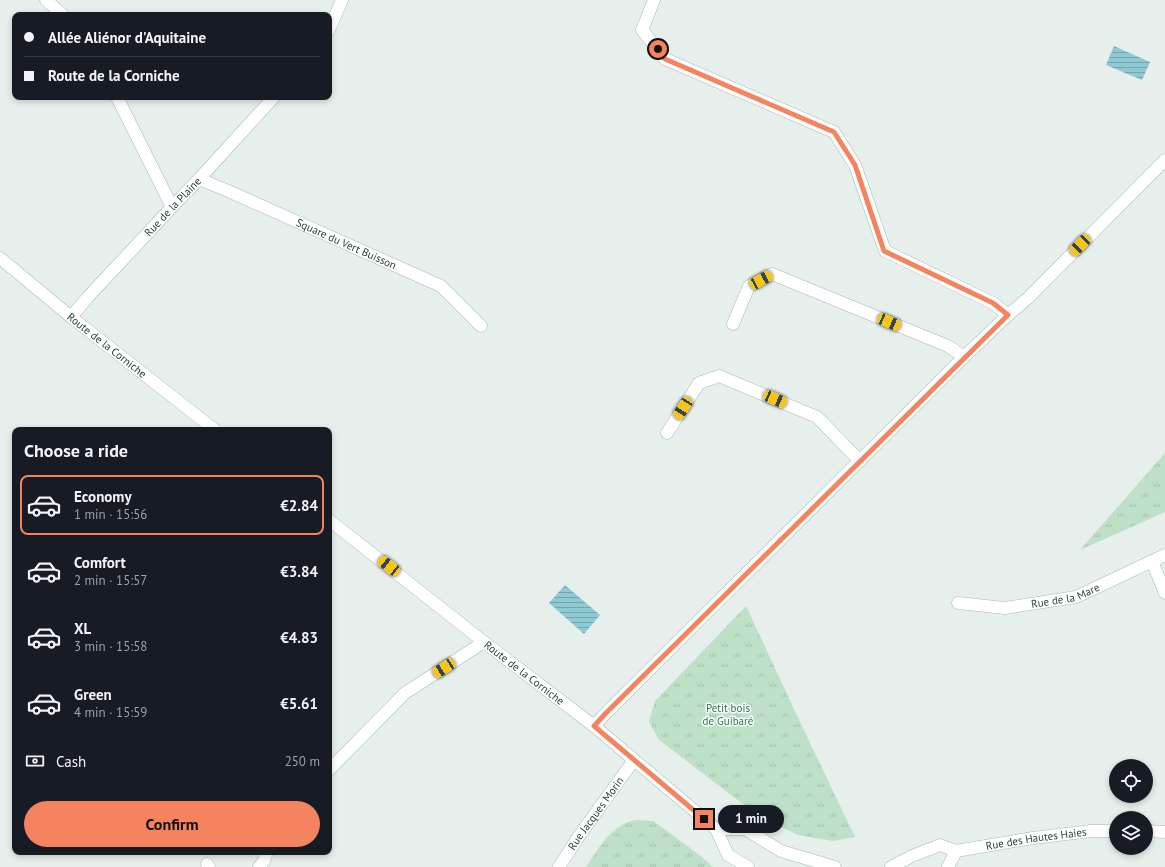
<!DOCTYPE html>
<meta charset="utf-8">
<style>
:root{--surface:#171b24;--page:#20242c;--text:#f1f3f6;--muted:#9ea1a6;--line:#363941;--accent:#f4845f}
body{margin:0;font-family:"PT Sans",sans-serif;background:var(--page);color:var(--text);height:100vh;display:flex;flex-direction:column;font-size:15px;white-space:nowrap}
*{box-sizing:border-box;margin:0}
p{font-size:13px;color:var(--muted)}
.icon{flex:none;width:22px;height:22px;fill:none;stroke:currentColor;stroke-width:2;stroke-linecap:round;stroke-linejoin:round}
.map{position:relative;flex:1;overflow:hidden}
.panel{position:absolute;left:12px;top:427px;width:320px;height:428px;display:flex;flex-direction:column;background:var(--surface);border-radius:8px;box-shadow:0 2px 6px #0003}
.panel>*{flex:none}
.top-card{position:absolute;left:12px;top:12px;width:320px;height:88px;border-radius:8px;box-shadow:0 2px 6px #0003;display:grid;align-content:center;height:88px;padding:0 12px;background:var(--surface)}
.tools{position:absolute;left:1109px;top:759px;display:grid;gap:8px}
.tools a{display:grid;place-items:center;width:44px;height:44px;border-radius:50%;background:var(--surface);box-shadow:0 2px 6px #0003;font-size:20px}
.end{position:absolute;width:18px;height:18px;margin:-9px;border:5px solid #f4845f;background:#111;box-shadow:0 0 0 2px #111}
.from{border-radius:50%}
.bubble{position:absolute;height:28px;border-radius:14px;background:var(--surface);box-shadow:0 2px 6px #0003;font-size:13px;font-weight:700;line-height:28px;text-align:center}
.car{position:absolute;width:12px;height:24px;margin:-12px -6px;border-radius:5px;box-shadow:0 0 3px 1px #0007;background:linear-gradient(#f5c518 24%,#345 0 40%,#f5c518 0 76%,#345 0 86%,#f5c518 0)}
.top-card b{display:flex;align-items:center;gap:14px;height:38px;font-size:15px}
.top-card b+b{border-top:1px solid var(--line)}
.top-card i{width:10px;height:10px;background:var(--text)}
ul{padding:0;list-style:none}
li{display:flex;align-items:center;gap:12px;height:60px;margin:0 8px 6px;padding:0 4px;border:2px solid transparent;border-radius:8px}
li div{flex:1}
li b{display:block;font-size:15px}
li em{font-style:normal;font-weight:700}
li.selected{border-color:var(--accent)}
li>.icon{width:36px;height:36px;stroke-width:1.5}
h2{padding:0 12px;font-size:18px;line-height:48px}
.pay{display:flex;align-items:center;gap:10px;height:44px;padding:0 12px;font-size:15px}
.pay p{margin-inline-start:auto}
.primary-button{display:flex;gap:8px;margin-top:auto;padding:8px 12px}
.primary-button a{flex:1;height:46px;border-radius:24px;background:var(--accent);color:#111;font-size:16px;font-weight:700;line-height:46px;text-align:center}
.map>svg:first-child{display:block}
.grass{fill:url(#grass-tufts)}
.water{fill:url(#water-rules)}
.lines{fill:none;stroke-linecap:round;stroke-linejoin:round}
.minor-casing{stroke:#a8b8b2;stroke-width:13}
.minor{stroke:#fff;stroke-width:12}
.route{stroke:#f4845f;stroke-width:5}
.labels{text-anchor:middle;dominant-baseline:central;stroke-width:3;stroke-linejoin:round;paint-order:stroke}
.street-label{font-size:11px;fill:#24423a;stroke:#f7fbf9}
.park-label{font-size:11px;fill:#2d7a4b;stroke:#f7fbf9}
</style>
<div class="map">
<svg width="1165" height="867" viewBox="0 0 1165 867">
<defs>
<pattern id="grass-tufts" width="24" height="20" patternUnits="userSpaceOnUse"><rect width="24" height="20" fill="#bfe0c8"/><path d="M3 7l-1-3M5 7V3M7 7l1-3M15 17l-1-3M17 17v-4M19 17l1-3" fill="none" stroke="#a4c1ad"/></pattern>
<pattern id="water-rules" width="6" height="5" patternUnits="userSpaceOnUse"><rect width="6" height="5" fill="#8ec9d4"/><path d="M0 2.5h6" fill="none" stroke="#74a5ad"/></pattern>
</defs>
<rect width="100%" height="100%" fill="#e6efeb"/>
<g class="grass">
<polygon points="1165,453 1165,512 1080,550"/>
<polygon points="746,606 800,722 855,837 833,841 798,835 769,821 744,805 658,739 649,721 655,701"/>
<path d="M637 820 653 821 674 836 702 857 713 867H586C599 848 612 823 637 820Z"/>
</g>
<g class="water">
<polygon points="1114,46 1150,62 1142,80 1106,65"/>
<polygon points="565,585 600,615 584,634 549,603"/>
</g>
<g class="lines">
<g class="minor-casing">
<g id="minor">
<polyline points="46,0 63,15"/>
<polyline points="654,0 642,30 665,59 834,132 855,165 885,251 993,303 1008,315"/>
<polyline points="329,30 342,0"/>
<polyline points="117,97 172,207"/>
<path id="s1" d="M199 179 226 190 441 286 481 326"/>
<path id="s2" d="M0 258 71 317 215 430"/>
<path id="s3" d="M71 317 88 297 172 207 199 179 274 97"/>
<polyline points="733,324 749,286 772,274 948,346 964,357"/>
<polyline points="667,433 699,383 719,376 817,417 860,461"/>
<path id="s4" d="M329 520 484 642 594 726 716 829 728 855 748 867"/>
<polyline points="1152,561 1165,593"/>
<path id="s5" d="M958 603 1005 608 1076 597 1165 555"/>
<polyline points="594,726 606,713 964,357 1008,315 1028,298 1165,160"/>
<polyline points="329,770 405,693 484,642"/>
<polyline points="716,829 745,829 781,851 835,867"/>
<polyline points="1146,831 1165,832"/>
<polyline points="207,864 209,867"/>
<polyline points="259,867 264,861 267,852"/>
<path id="s6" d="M559 867 579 836 634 760"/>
<path id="s7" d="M891 867 912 856 940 845 956 851 1033 838 1091 831H1116"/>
<polyline points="948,867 956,851"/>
</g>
</g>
<use href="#minor" class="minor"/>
</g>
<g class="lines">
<polyline class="route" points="658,49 665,59 834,132 855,165 884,251 993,303 1008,315 606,713 594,726 704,819"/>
</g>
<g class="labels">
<g class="street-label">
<text stroke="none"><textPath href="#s3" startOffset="150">Rue de la Plaine</textPath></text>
<text stroke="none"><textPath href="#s1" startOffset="161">Square du Vert Buisson</textPath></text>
<text stroke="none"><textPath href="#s2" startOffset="138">Route de la Corniche</textPath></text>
<text stroke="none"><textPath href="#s5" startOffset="109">Rue de la Mare</textPath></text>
<text stroke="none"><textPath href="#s4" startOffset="248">Route de la Corniche</textPath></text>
<text stroke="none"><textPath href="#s6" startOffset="65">Rue Jacques Morin</textPath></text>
<text stroke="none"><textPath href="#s7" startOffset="152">Rue des Hautes Haies</textPath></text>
</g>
<g class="park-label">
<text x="728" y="708">Petit bois<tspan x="728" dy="13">de Guibaré</tspan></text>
</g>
</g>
</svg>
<div class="tools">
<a><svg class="icon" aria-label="locate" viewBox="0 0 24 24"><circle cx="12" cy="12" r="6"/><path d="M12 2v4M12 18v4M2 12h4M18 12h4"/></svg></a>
<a><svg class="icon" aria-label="layers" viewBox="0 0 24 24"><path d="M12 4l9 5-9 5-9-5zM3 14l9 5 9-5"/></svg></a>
</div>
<i class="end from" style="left:658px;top:49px"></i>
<i class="end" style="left:704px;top:819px"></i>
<div class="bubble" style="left:718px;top:805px;width:66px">1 min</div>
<i class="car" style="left:1080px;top:245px;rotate:225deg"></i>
<i class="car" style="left:761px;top:280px;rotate:61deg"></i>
<i class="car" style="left:889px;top:322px;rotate:113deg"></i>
<i class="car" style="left:775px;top:399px;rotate:113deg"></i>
<i class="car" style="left:683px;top:408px;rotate:213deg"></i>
<i class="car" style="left:389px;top:566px;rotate:308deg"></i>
<i class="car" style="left:444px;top:668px;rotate:237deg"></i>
<div class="top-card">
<b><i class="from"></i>Allée Aliénor d'Aquitaine</b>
<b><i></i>Route de la Corniche</b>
</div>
<section class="panel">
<h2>Choose a ride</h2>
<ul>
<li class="selected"><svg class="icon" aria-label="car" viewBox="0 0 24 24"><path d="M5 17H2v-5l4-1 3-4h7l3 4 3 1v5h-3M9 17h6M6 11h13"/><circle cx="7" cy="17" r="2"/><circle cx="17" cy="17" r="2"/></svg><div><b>Economy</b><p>1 min · 15:56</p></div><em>€2.84</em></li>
<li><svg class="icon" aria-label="car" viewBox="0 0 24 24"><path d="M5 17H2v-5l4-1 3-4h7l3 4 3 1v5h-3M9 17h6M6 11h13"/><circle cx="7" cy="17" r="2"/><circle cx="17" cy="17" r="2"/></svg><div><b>Comfort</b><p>2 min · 15:57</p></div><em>€3.84</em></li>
<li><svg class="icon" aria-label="car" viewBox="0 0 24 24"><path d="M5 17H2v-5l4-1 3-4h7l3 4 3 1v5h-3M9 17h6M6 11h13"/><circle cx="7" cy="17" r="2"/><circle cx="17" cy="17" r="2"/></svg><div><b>XL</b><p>3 min · 15:58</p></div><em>€4.83</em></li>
<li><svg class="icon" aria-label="car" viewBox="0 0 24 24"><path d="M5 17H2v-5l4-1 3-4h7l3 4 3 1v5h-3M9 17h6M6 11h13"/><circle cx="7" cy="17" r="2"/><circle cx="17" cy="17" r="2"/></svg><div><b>Green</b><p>4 min · 15:59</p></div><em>€5.61</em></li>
</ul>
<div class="pay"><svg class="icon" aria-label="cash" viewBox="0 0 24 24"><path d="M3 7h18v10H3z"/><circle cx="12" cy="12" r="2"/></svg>Cash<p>250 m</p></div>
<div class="primary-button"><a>Confirm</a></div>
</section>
</div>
